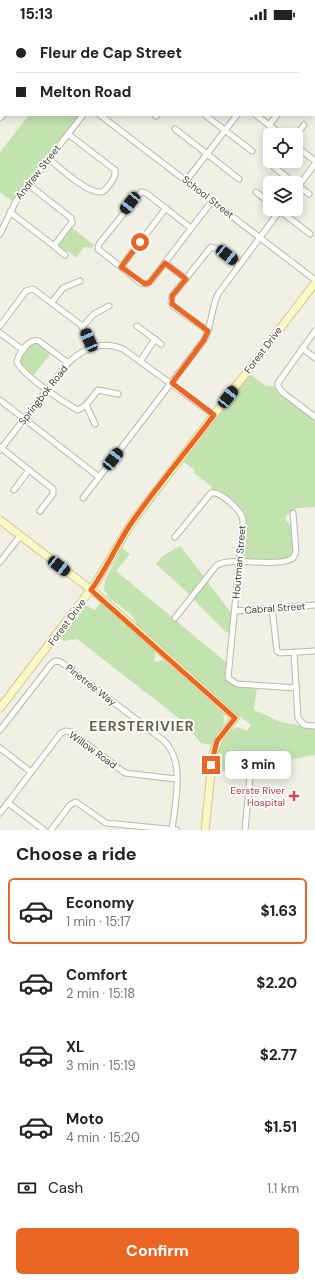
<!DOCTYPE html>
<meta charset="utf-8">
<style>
:root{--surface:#fff;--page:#f2f2f2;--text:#222;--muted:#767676;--line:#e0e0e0;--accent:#eb6622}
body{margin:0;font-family:"DM Sans",sans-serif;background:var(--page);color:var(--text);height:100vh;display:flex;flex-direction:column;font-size:15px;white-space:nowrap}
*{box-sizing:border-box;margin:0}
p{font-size:13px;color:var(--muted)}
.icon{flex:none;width:22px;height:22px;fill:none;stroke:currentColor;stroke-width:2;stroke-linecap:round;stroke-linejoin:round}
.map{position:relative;height:802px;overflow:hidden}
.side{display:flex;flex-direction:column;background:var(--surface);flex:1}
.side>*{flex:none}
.hud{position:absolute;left:0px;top:0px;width:315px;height:88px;box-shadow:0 2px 10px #0003;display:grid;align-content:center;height:88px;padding:0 16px;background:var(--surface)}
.fabs{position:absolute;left:263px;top:100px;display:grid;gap:8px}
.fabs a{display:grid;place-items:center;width:40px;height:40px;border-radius:6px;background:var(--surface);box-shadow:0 2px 10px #0003;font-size:20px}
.end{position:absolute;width:18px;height:18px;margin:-9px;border:5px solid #eb6622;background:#fff;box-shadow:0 0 0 2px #fff}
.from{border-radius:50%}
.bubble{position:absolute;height:28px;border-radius:6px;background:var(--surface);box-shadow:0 2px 10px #0003;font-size:13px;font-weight:700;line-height:28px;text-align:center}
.car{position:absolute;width:12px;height:24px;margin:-12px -6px;border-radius:5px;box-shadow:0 0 3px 1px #0007;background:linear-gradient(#222 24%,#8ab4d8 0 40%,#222 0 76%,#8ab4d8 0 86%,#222 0)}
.hud b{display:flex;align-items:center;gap:14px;height:38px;font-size:15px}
.hud b+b{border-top:1px solid var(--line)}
.hud i{width:10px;height:10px;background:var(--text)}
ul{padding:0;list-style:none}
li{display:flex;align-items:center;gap:12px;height:66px;margin:0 8px 6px;padding:0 8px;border:2px solid transparent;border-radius:6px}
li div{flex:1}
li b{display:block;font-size:15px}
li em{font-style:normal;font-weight:700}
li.on{border-color:var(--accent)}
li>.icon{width:36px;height:36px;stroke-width:1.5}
h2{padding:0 16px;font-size:18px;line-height:48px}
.pay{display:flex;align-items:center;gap:10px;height:44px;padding:0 16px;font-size:15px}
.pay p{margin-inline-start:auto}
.primary-button{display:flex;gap:8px;margin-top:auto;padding:8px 16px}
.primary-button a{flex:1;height:46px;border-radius:6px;background:var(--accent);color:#fff;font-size:16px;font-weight:700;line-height:46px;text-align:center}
.status{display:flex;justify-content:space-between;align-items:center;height:28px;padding:0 20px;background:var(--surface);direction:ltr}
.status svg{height:11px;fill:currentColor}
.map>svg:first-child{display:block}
.green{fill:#c2e3b0}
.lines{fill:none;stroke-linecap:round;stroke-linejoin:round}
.stream{stroke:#a4c0eb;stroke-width:1.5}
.street-casing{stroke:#bcb9a8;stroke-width:7}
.secondary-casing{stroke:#ceca97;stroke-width:9}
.street{stroke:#fff;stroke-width:5}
.secondary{stroke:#fbf8c5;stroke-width:7}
.route{stroke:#eb6622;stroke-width:5}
.health-dot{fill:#e0444e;stroke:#fff;stroke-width:1.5}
.labels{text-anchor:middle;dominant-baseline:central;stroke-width:3.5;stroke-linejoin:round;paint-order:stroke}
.street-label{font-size:10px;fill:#434035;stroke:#fff}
.health-label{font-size:10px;fill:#be3a42;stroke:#fff;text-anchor:end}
.district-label{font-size:14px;font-weight:bold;letter-spacing:1px;fill:#65604d;stroke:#fff}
</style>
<div class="status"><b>15:13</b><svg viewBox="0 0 49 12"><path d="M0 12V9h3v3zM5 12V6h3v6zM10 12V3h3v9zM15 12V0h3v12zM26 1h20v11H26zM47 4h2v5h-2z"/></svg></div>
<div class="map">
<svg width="315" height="802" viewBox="0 0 315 802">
<rect width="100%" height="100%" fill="#f1f0e5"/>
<g class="green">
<polygon points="29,87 80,87 13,174 0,164 0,124"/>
<polygon points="71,199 94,217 93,220 84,219 76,230 68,223 65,226 57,219"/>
<polygon points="36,314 51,325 33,348 20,338 19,331 30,316"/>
<polygon points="250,346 266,358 275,358 278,364 315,392 315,479 297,480 286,488 286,493 292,498 295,525 289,530 247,534 241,528 245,486 239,479 217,463 212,462 211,458 194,445 195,442 184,434"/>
<polygon points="180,518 205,550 191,568 156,536 161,529"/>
<path d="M122 520 130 526 116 543 226 634C224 662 234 657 257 659L254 682 281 694 315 700V727L258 737 252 736 245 737 246 739 214 745C216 730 221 703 238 699L247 703 251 697 233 683 137 597C134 584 115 576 107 568L108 566 104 562 105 552Z"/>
<polygon points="207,553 232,586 230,605 226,604 193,571"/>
<path d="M100 575 154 622 156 627 154 632 157 634 162 632 166 634 222 684C229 695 216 708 212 717L201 715 184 694 77 611 64 613 60 610 86 577 95 582Z"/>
</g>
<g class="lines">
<g class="stream">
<polyline points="242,0 242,1"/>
<polyline points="314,62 315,62"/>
</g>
<g class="street-casing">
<g id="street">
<polyline points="52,0 54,1"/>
<polyline points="290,0 291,1"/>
<polyline points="24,1 24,0"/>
<polyline points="39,1 40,0"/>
<polyline points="188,1 189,0"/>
<polyline points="278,1 279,0"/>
<polyline points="314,18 315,19"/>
<polyline points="0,53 1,52"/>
<polyline points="0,64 1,65"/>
<polyline points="100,87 315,252"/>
<polyline points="155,87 156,88"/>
<polyline points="205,87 252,123"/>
<polyline points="256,87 282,107"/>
<polyline points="0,90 3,87"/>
<polyline points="269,97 277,87"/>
<polyline points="175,101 239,151"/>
<polyline points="296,107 304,97"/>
<polyline points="296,118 315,133"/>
<path d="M49 131C59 139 88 166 101 164 105 164 107 159 110 156 113 151 116 148 115 142L68 106"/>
<polyline points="274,139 294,155"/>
<polyline points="186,153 237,87"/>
<polyline points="297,157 309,166"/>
<polyline points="296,161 315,136"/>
<polyline points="256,164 270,175"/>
<polyline points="278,181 310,206"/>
<polyline points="10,184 54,218 69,198 72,195 71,190 29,157"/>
<polyline points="191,200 146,165 141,164 99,216 98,221 141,255 147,256 151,253 212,173"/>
<polyline points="0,206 16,173 83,87"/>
<polyline points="54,218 65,227"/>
<polyline points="165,235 186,251"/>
<polyline points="121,239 166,180"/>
<polyline points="52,274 63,260 80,253"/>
<polyline points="0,298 26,263 33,261 81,297 92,319"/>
<polyline points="137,298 161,316"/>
<polyline points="82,299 94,286 109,278"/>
<polyline points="208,303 173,278 171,274 172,268 211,219 218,221 239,237"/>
<polyline points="315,303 278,355 278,358 282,364 315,389"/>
<polyline points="0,305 23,322"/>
<polyline points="302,320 315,330"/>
<polyline points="141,332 155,311"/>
<path d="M68 335 39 313C29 310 20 324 17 333 18 344 66 376 78 382L86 377 98 362 118 366"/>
<polyline points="0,372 99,449"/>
<polyline points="86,377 95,396"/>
<polyline points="0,419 53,461 53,466 40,483"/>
<path d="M0 422 68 335C84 320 102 312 123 321L214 387"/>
<polyline points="14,462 29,442"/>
<path d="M83 470 204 312C212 298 211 280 218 266L281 181"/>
<path d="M175 509 211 465C220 463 243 483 243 493L228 650 237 656 297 660"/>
<polyline points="0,534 20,508"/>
<polyline points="272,580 277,623 280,625 315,623"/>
<polyline points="235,583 315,577"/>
<path d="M175 590 216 538C228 527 276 541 293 530L296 524 293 485"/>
<polyline points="294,625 298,690 304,697 315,698"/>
<path d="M0 702 52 635 56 633 61 634 163 712C186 732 175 774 172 802"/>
<polyline points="0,720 31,744"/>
<polyline points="8,775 44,802"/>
<polyline points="0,785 61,705 66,703 71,704 125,745 176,751"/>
<polyline points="51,802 70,777 76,774 106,795 177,802"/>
<polyline points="245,802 251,739"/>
</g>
</g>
<g class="secondary-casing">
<g id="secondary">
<polyline points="0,492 98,567 235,690 220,709 213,725 205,802"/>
<polyline points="0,680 95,556 132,494 315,255"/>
</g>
</g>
<use href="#street" class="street"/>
<use href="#secondary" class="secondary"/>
</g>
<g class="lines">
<path class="route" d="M140 214 121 239 145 256 149 255 165 235 186 251 172 268V276L208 303 204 312 172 355 214 387C187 423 158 457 132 494 117 516 107 540 91 562L235 690 217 713 211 737"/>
</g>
<path class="health-dot" d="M292 762h4v4h4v4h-4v4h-4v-4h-4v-4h4z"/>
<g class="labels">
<g class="street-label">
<text transform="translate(38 144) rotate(-52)">Andrew Street</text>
<text transform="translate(208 169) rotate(38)">School Street</text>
<text transform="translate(263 322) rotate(-53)">Forest Drive</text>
<text transform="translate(43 367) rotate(-52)">Springbok Road</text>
<text transform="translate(239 534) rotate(-85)">Houtman Street</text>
<text transform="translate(275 580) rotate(-4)">Cabral Street</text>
<text transform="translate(67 594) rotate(-53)">Forest Drive</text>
<text transform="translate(91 657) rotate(38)">Pinetree Way</text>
<text transform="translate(93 722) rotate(36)">Willow Road</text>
</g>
<g class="health-label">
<text x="285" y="762">Eerste River<tspan x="285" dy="12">Hospital</tspan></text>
</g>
<g class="district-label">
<text x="142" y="698">EERSTERIVIER</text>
</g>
</g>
</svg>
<div class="fabs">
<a><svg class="icon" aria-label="locate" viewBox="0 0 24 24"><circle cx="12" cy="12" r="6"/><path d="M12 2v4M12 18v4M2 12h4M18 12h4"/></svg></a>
<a><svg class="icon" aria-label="layers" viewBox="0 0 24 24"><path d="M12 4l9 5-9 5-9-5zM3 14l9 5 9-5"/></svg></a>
</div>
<i class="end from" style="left:140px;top:214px"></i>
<i class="end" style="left:211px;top:737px"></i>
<div class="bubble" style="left:225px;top:723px;width:66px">3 min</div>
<i class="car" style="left:130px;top:175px;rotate:218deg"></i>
<i class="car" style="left:227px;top:227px;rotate:128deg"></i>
<i class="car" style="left:89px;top:312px;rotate:337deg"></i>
<i class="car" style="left:228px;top:369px;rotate:38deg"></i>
<i class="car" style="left:113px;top:431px;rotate:38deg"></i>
<i class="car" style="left:59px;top:538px;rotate:128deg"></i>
<div class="hud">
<b><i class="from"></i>Fleur de Cap Street</b>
<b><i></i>Melton Road</b>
</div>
</div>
<section class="side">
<h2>Choose a ride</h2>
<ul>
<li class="on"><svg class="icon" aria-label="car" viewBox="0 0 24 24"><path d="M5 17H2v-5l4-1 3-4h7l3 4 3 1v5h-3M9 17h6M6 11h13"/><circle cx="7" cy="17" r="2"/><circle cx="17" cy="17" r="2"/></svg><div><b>Economy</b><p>1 min · 15:17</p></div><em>$1.63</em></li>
<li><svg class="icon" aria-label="car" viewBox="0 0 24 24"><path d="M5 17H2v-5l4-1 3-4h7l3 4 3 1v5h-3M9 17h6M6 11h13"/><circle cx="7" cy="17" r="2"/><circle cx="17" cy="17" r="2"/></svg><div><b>Comfort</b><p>2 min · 15:18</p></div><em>$2.20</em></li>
<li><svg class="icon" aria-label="car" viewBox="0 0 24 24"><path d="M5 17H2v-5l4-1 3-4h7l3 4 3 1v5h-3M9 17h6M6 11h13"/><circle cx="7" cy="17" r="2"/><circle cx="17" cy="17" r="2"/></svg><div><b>XL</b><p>3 min · 15:19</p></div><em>$2.77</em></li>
<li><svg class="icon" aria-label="car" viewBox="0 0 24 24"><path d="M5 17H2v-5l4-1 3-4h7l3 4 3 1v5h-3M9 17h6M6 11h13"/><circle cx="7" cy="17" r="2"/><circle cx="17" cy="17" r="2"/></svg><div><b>Moto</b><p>4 min · 15:20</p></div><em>$1.51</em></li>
</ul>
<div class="pay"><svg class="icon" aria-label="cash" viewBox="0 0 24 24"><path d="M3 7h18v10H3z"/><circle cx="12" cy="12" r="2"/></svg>Cash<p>1.1 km</p></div>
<div class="primary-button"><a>Confirm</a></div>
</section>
